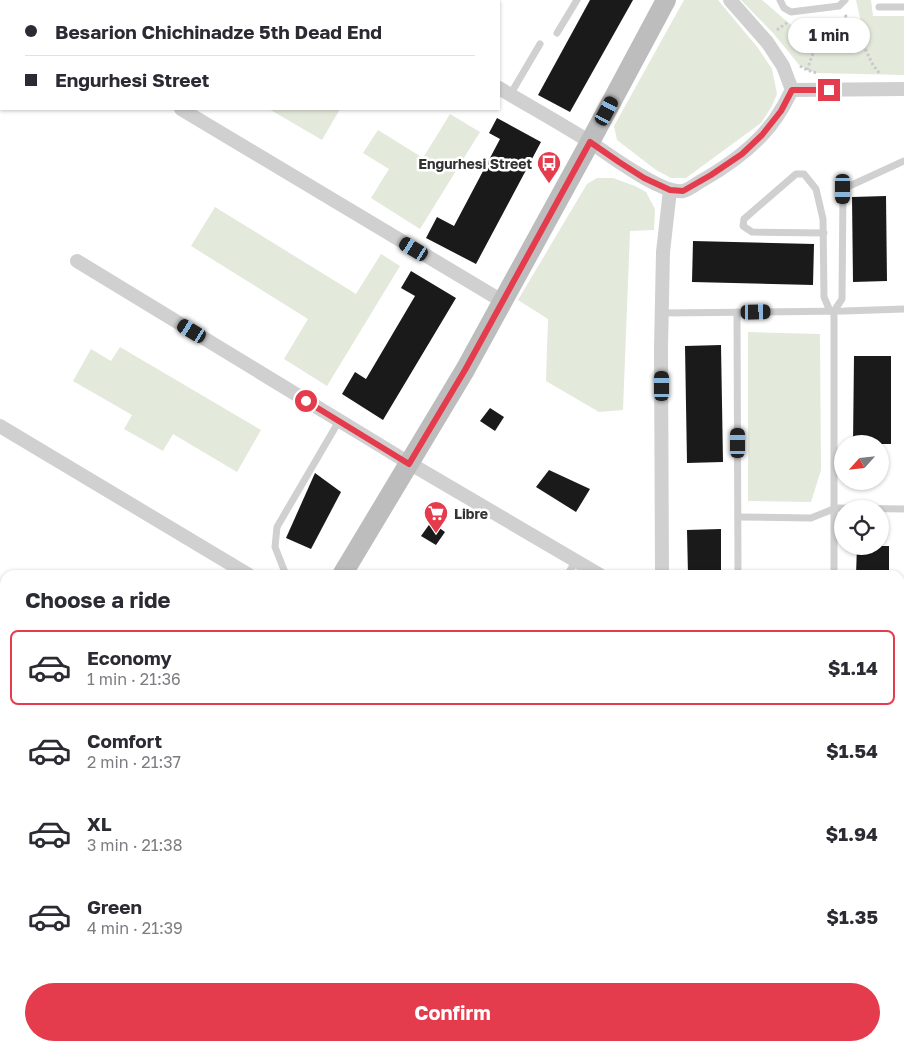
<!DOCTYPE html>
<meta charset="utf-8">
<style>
:root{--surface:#fff;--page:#f7f7f7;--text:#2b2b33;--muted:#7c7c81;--line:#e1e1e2;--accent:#e43b4d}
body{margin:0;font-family:"Golos Text",sans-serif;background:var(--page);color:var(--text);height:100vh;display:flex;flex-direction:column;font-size:19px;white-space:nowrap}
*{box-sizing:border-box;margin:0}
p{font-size:16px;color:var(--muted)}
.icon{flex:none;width:28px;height:28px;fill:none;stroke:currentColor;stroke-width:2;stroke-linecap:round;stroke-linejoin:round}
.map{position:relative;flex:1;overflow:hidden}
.drawer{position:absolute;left:0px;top:570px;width:905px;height:481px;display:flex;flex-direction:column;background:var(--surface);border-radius:15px 15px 0 0;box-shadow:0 1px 4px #0004}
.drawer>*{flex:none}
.top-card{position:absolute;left:0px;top:0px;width:500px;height:110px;box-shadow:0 1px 4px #0004;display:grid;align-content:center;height:110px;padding:0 25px;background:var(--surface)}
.needle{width:32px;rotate:243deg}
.buttons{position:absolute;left:834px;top:435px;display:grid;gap:10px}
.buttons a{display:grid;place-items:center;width:55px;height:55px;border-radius:50%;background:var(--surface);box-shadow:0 1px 4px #0004;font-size:25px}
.end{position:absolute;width:22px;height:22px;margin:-11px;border:6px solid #e43b4d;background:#fff;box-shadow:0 0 0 2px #fff}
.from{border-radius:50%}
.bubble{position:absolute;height:35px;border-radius:18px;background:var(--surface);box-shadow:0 1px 4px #0004;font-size:16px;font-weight:700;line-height:35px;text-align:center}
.car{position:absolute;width:15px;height:30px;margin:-15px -8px;border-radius:6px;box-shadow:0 0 4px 1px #0007;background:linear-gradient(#222 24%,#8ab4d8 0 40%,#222 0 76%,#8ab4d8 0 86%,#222 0)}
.top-card b{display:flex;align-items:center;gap:18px;height:48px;font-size:19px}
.top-card b+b{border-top:1px solid var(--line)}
.top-card i{width:12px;height:12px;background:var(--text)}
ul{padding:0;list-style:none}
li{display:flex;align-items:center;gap:15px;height:75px;margin:0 10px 8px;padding:0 15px;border:2px solid transparent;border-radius:8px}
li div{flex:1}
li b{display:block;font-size:19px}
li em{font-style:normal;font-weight:700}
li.selected{border-color:var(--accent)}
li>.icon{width:45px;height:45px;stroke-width:1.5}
h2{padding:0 25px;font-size:22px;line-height:60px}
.action{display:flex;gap:10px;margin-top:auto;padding:10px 25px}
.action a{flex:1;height:58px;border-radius:30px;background:var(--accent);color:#fff;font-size:20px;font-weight:700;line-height:58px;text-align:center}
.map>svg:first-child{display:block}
.green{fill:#e3e9db}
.building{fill:#1a1a1a}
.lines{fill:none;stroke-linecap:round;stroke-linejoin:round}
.path{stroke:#cacaca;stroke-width:3;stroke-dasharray:2.5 2.5;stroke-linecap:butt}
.lane{stroke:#d0d0d0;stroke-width:7}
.street{stroke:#d0d0d0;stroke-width:14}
.secondary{stroke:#bdbdbd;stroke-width:20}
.route{stroke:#e43b4d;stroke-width:6}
.labels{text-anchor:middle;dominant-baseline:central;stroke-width:5;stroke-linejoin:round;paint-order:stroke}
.poi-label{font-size:14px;font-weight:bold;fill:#333;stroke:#fff;text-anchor:end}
</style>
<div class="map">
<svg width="904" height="1051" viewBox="0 0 904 1051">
<rect width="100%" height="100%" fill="#fff"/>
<g class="green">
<rect x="33" y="0" width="96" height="1"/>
<polygon points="684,0 718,0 758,48 772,69 777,94 772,106 761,123 686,178 671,178 656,170 617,140 614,126"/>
<polygon points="741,0 762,0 797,30 866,35 861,22 856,0 871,0 873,16 904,16 904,75 815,73 800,66 773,33"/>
<polygon points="269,109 340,109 322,140"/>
<polygon points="450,114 480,132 420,229 371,198 389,169 363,153 378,130 423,158"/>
<polygon points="597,178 613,178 635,186 646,192 655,209 654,230 630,231 623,410 599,412 546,381 548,319 518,300 587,184"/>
<polygon points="215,207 356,294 381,254 400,266 327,386 284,359 308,319 191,246"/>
<polygon points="748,332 820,334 821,470 811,502 748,501"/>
<polygon points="120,347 261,430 237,472 173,434 163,451 124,429 132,415 73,381 91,349 111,361"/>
<rect x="900" y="690" width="4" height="235"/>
<polygon points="5,858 5,1046 50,1046 47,1051 0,1051 0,867"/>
<polygon points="900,935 904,935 904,1051 882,1051 882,1046 900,1046"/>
<rect x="740" y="1046" width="60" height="5"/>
</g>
<g class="building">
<polygon points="590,0 633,0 570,112 538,95"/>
<polygon points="497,118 541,142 476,264 426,238 437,217 454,226 500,139 489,133"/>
<polygon points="886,196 887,281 853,282 852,197"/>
<polygon points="693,241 814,244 813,285 692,282"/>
<polygon points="411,271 456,298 383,420 342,394 355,372 366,379 415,296 401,288"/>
<polygon points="721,345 723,462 687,463 685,346"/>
<polygon points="854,356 891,356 891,444 853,444"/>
<polygon points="490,408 504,417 495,431 480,421"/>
<polygon points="549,470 590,489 576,512 536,487"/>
<polygon points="315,473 341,492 311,549 286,538"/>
<polygon points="431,522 445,532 436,545 421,536"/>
<polygon points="721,529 721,575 688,575 687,530"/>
<polygon points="857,546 889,546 889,575 856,575"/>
</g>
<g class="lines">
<g class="path">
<polyline points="845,15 856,30 873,65 880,74"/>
<polyline points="777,30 788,22"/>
<polyline points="800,66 807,70 817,73"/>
<polyline points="807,70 816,45 820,20"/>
<polyline points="900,803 904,803"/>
<polyline points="900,925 904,925"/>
</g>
<g class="lane">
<polyline points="780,0 784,8 791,12 839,6 845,0"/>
<polyline points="879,7 904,7"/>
<polyline points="557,33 577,0"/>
<polyline points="510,95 540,44"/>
<polyline points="824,233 752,232 743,226 744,219 796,174 804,174 816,189 823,219 824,297 830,311"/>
<polyline points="737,312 738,575"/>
<polyline points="662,313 844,311 904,309"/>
<polyline points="738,517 811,518 836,508 904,509"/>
<polyline points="286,575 275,547 277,527 339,421"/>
<polyline points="567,575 576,561"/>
<polyline points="834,575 834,311 842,299 843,189 904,161"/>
<polyline points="0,737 5,728"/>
<polyline points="871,1046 871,1051"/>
<polyline points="732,1051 732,1046"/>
</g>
<g class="street">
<polyline points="353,0 355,1"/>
<path d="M499 88C529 106 560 123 590 142 608 154 662 195 683 191 689 190 697 183 703 180 733 163 763 141 781 110 785 104 788 97 792 90L783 66 767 42 730 0"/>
<polyline points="792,90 904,89"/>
<polyline points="181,109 502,301"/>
<polyline points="77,261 409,463 600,575"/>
<polyline points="0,426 249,575"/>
<polyline points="662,575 661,348 663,252 670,190"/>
<polyline points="900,679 904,679"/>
<polyline points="0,794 5,797"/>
<polyline points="477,1046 486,1051"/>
<polyline points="651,1051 652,1046"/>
</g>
<g class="secondary">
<polyline points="342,575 465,370 590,142 666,0"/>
<polyline points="67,1051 70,1046"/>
</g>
</g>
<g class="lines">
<polyline class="route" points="306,401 409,464 465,370 590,142 619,162 644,178 670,190 683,191 711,175 742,154 762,135 781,111 792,90 829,90"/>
</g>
<defs>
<g id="bus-pin" transform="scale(1.25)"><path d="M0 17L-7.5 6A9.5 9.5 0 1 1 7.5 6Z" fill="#e43b4d" stroke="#fff"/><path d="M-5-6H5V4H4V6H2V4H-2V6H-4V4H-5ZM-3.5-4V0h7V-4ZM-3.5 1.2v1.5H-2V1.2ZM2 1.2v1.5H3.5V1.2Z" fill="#fff"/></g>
<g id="supermarket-pin" transform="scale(1.25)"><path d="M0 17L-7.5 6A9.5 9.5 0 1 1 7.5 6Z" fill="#e43b4d" stroke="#fff"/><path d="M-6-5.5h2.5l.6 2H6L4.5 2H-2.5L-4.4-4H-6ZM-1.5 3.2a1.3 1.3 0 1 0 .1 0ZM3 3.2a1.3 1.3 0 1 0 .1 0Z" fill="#fff"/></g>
</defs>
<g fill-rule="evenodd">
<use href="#bus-pin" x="549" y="163"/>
<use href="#supermarket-pin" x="436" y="513"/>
</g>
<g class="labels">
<g class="poi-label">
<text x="532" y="163">Engurhesi Street</text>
<text x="454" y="513" text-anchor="start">Libre</text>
</g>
</g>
</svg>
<div class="buttons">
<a><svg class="needle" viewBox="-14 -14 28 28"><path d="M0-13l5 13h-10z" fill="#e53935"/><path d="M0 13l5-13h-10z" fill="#7c7c81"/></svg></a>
<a><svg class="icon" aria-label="locate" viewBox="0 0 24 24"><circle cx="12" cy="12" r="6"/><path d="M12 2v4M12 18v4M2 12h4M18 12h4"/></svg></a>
</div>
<i class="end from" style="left:306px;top:401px"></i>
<i class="end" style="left:829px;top:90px"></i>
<div class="bubble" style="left:788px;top:18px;width:82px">1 min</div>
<i class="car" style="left:607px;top:111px;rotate:28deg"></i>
<i class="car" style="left:843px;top:189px;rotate:180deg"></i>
<i class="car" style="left:414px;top:249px;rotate:301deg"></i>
<i class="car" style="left:756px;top:312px;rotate:89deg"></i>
<i class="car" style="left:192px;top:331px;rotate:301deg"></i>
<i class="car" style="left:662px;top:386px;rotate:0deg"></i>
<i class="car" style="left:738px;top:443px;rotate:0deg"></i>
<div class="top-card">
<b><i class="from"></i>Besarion Chichinadze 5th Dead End</b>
<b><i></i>Engurhesi Street</b>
</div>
<section class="drawer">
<h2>Choose a ride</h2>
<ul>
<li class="selected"><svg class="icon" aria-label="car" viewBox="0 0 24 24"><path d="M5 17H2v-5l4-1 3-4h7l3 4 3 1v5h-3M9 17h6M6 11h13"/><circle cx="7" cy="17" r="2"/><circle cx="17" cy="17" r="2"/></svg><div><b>Economy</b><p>1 min · 21:36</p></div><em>$1.14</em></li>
<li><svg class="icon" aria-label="car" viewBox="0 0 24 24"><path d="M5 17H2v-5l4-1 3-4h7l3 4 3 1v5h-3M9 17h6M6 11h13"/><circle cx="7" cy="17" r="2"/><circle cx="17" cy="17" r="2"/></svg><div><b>Comfort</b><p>2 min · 21:37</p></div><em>$1.54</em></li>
<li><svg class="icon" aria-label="car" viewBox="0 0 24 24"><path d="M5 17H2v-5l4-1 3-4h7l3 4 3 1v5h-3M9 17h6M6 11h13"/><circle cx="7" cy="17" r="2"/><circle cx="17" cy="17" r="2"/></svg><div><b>XL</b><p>3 min · 21:38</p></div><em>$1.94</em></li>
<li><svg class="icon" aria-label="car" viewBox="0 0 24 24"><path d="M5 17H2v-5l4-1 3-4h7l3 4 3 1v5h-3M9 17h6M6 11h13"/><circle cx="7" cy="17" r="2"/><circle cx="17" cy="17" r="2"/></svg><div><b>Green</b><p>4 min · 21:39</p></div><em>$1.35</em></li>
</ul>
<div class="action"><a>Confirm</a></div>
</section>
</div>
